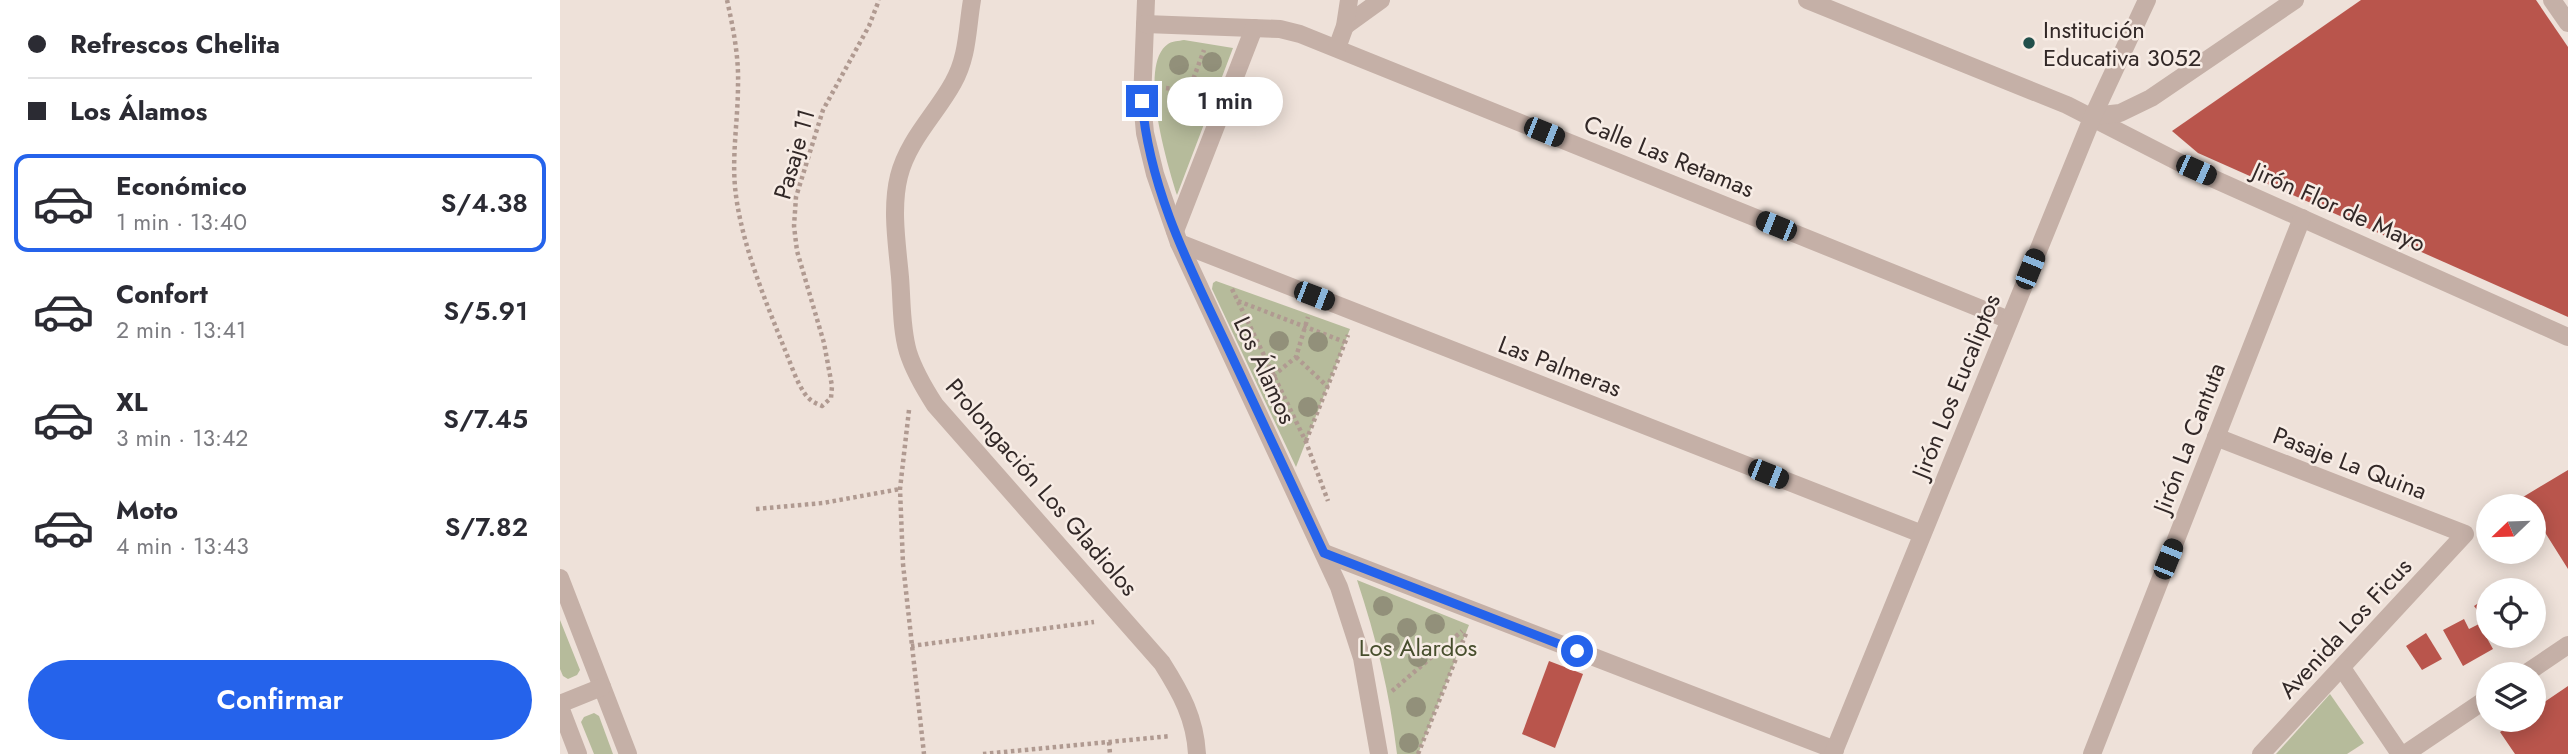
<!DOCTYPE html>
<html lang="es">
<meta charset="utf-8">
<style>
:root{--surface:#fff;--page:#f2f2f3;--text:#2b2b33;--muted:#7c7c81;--line:#e1e1e2;--accent:#2563eb}
body{margin:0;font-family:Jost,sans-serif;background:var(--page);color:var(--text);height:100vh;display:flex;flex-direction:column;font-size:26px;white-space:nowrap}
*{box-sizing:border-box;margin:0}
p{font-size:23px;color:var(--muted)}
.icon{flex:none;width:38px;height:38px;fill:none;stroke:currentColor;stroke-width:2;stroke-linecap:round;stroke-linejoin:round}
.map{position:relative;flex:1;overflow:hidden}
.panel{display:flex;flex-direction:column;background:var(--surface);width:560px}
.panel>*{flex:none}
.banner{display:grid;align-content:center;height:154px;padding:0 28px;background:var(--surface)}
.needle{width:46px;rotate:247deg}
.buttons{position:absolute;left:1916px;top:494px;display:grid;gap:14px}
.buttons a{display:grid;place-items:center;width:70px;height:70px;border-radius:50%;background:var(--surface);box-shadow:0 4px 18px #0003;font-size:35px}
.end{position:absolute;width:32px;height:32px;margin:-16px;border:9px solid #2563eb;background:#fff;box-shadow:0 0 0 4px #fff}
.from{border-radius:50%}
.bubble{position:absolute;height:49px;border-radius:24px;background:var(--surface);box-shadow:0 4px 18px #0003;font-size:23px;font-weight:600;line-height:49px;text-align:center}
.car{position:absolute;width:21px;height:42px;margin:-21px -10px;border-radius:9px;box-shadow:0 0 5px 2px #0007;background:linear-gradient(#222 24%,#8ab4d8 0 40%,#222 0 76%,#8ab4d8 0 86%,#222 0)}
.banner b{display:flex;align-items:center;gap:24px;height:66px;font-size:26px}
.banner b+b{border-top:2px solid var(--line)}
.banner i{width:18px;height:18px;background:var(--text)}
ul{padding:0;list-style:none}
li{display:flex;align-items:center;gap:21px;height:98px;margin:0 14px 10px;padding:0 14px;border:4px solid transparent;border-radius:14px}
li div{flex:1}
li b{display:block;font-size:26px}
li em{font-style:normal;font-weight:600}
li.selected{border-color:var(--accent)}
li>.icon{width:63px;height:63px;stroke-width:1.5}
.button{display:flex;gap:14px;margin-top:auto;padding:14px 28px}
.button a{flex:1;height:80px;border-radius:42px;background:var(--accent);color:#fff;font-size:28px;font-weight:600;line-height:80px;text-align:center}
main{display:flex;flex:1;min-height:0}
.map>svg:first-child{display:block}
.green{fill:#b6bb9b}
.building{fill:#b9554c}
.lines{fill:none;stroke-linecap:round;stroke-linejoin:round}
.path{stroke:#b09a91;stroke-width:4.5;stroke-dasharray:3.5 3.5;stroke-linecap:butt}
.minor{stroke:#c5b0a7;stroke-width:18}
.tree{fill:#92907a}
.route{stroke:#2563eb;stroke-width:9}
.poi-dot{fill:#214f4b;stroke:#f7ece5;stroke-width:2.5}
.labels{text-anchor:middle;dominant-baseline:central;stroke-width:5;stroke-linejoin:round;paint-order:stroke}
.poi-label{font-size:24px;fill:#322827;stroke:#f7ece5;text-anchor:start}
.street-label{font-size:24px;fill:#322827;stroke:#f7ece5}
.park-label{font-size:24px;fill:#474e2d;stroke:#f7ece5}
</style>
<main>
<section class="panel">
<div class="banner">
<b><i class="from"></i>Refrescos Chelita</b>
<b><i></i>Los Álamos</b>
</div>
<ul>
<li class="selected"><svg class="icon" aria-label="car" viewBox="0 0 24 24"><path d="M5 17H2v-5l4-1 3-4h7l3 4 3 1v5h-3M9 17h6M6 11h13"/><circle cx="7" cy="17" r="2"/><circle cx="17" cy="17" r="2"/></svg><div><b>Económico</b><p>1 min · 13:40</p></div><em>S/4.38</em></li>
<li><svg class="icon" aria-label="car" viewBox="0 0 24 24"><path d="M5 17H2v-5l4-1 3-4h7l3 4 3 1v5h-3M9 17h6M6 11h13"/><circle cx="7" cy="17" r="2"/><circle cx="17" cy="17" r="2"/></svg><div><b>Confort</b><p>2 min · 13:41</p></div><em>S/5.91</em></li>
<li><svg class="icon" aria-label="car" viewBox="0 0 24 24"><path d="M5 17H2v-5l4-1 3-4h7l3 4 3 1v5h-3M9 17h6M6 11h13"/><circle cx="7" cy="17" r="2"/><circle cx="17" cy="17" r="2"/></svg><div><b>XL</b><p>3 min · 13:42</p></div><em>S/7.45</em></li>
<li><svg class="icon" aria-label="car" viewBox="0 0 24 24"><path d="M5 17H2v-5l4-1 3-4h7l3 4 3 1v5h-3M9 17h6M6 11h13"/><circle cx="7" cy="17" r="2"/><circle cx="17" cy="17" r="2"/></svg><div><b>Moto</b><p>4 min · 13:43</p></div><em>S/7.82</em></li>
</ul>
<div class="button"><a>Confirmar</a></div>
</section>
<div class="map">
<svg width="2008" height="754" viewBox="0 0 2008 754">
<rect width="100%" height="100%" fill="#eee1d9"/>
<g class="green">
<path d="M624 40 673 48 617 195C608 166 577 65 608 44 612 41 619 41 624 40Z"/>
<polygon points="656,281 790,329 736,467 652,289 653,283"/>
<path d="M797 580 909 625 858 754H837C830 694 816 637 797 580Z"/>
<polygon points="0,620 20,670 17,675 8,679 3,676 0,669"/>
<polygon points="1770,694 1804,743 1787,754 1716,754"/>
<polygon points="34,713 39,716 53,754 34,754 21,722 24,717"/>
</g>
<g class="building">
<polygon points="1801,0 1976,0 2008,47 2008,317 1638,153 1612,131"/>
<polygon points="2008,470 2008,569 1974,515 1974,506 1968,506 1963,497"/>
<polygon points="1928,597 1928,624 1914,606"/>
<polygon points="1904,619 1909,629 1919,624 1933,649 1903,666 1883,630"/>
<polygon points="1866,633 1882,659 1862,670 1846,646"/>
<polygon points="989,661 1023,674 995,748 962,734"/>
<polygon points="2008,686 2008,754 1955,754 1940,732 1959,719 1974,719 1974,709"/>
</g>
<g class="lines">
<g class="path">
<path d="M167 0C173 27 179 57 178 85 178 119 172 153 175 187 180 240 205 300 225 350 231 364 236 381 245 394 250 401 255 403 262 406L271 398 272 386 264 343 237 251 234 226 236 197 263 110 309 26 319 0"/>
<circle cx="629" cy="90" r="5.5"/>
<polyline points="631,85 644,50"/>
<polyline points="606,88 623,90"/>
<polyline points="672,289 746,442 768,501"/>
<polyline points="678,301 785,342"/>
<polyline points="736,357 768,387"/>
<polyline points="713,376 736,357 748,317"/>
<polyline points="349,410 340,489 343,564 364,754"/>
<polyline points="746,441 788,335"/>
<polyline points="196,509 263,503 340,489"/>
<polyline points="351,646 534,622"/>
<polyline points="832,691 902,631"/>
<polyline points="549,742 550,754"/>
<polyline points="423,754 611,736"/>
<polyline points="858,754 907,631"/>
</g>
<g class="minor">
<path d="M412 0C407 29 408 57 393 83 376 114 348 140 339 176 331 208 337 244 340 277 342 302 341 328 348 352 354 371 364 388 375 405L602 663C621 693 635 718 637 754"/>
<polyline points="586,0 582,101 585,133 595,174 619,243 779,587 802,658 819,754"/>
<polyline points="1247,0 1507,105 1636,171 2008,337"/>
<polyline points="1992,0 2008,23"/>
<polyline points="585,24 720,29 740,34 1449,320"/>
<polyline points="785,26 821,0"/>
<polyline points="777,48 785,26 789,0"/>
<polyline points="1533,116 1560,113 1591,98 1735,0"/>
<polyline points="615,231 694,28"/>
<polyline points="619,243 1362,534"/>
<polyline points="1656,437 1905,534 1701,754"/>
<polyline points="764,553 1275,750"/>
<polyline points="0,578 68,754"/>
<polyline points="1782,668 1840,754"/>
<polyline points="1965,674 2008,645"/>
<polyline points="0,704 42,687"/>
<polyline points="0,707 18,754"/>
<polyline points="1273,754 1533,116 1587,0"/>
<polyline points="1532,754 1742,218"/>
<polyline points="1845,754 1928,698"/>
</g>
</g>
<g class="tree">
<circle cx="652" cy="62" r="10"/>
<circle cx="619" cy="65" r="10"/>
<circle cx="646" cy="100" r="10"/>
<circle cx="719" cy="341" r="10"/>
<circle cx="758" cy="342" r="10"/>
<circle cx="748" cy="407" r="10"/>
<circle cx="823" cy="606" r="10"/>
<circle cx="875" cy="624" r="10"/>
<circle cx="847" cy="628" r="10"/>
<circle cx="830" cy="643" r="10"/>
<circle cx="858" cy="657" r="10"/>
<circle cx="856" cy="707" r="10"/>
<circle cx="849" cy="743" r="10"/>
</g>
<g class="lines">
<path class="route" d="M582 101C589 189 630 268 667 346 699 415 732 484 764 553L1017 651"/>
</g>
<circle class="poi-dot" cx="1469" cy="43" r="7"/>
<g class="labels">
<g class="poi-label">
<text x="1483" y="29">Institución<tspan x="1483" dy="28">Educativa 3052</tspan></text>
</g>
<g class="street-label">
<text transform="translate(234 154) rotate(-74)">Pasaje 11</text>
<text transform="translate(1109 156) rotate(22)">Calle Las Retamas</text>
<text transform="translate(1779 207) rotate(24)">Jirón Flor de Mayo</text>
<text transform="translate(1000 366) rotate(21)">Las Palmeras</text>
<text transform="translate(705 370) rotate(65)">Los Álamos</text>
<text transform="translate(1396 386) rotate(-68)">Jirón Los Eucaliptos</text>
<text transform="translate(1629 438) rotate(-69)">Jirón La Cantuta</text>
<text transform="translate(1790 463) rotate(21)">Pasaje La Quina</text>
<text transform="translate(482 487) rotate(49)">Prolongación Los Gladiolos</text>
<text transform="translate(1785 628) rotate(-47)">Avenida Los Ficus</text>
</g>
<g class="park-label">
<text x="858" y="647">Los Alardos</text>
</g>
</g>
</svg>
<div class="buttons">
<a><svg class="needle" viewBox="-14 -14 28 28"><path d="M0-13l5 13h-10z" fill="#e53935"/><path d="M0 13l5-13h-10z" fill="#7c7c81"/></svg></a>
<a><svg class="icon" aria-label="locate" viewBox="0 0 24 24"><circle cx="12" cy="12" r="6"/><path d="M12 2v4M12 18v4M2 12h4M18 12h4"/></svg></a>
<a><svg class="icon" aria-label="layers" viewBox="0 0 24 24"><path d="M12 4l9 5-9 5-9-5zM3 14l9 5 9-5"/></svg></a>
</div>
<i class="end from" style="left:1017px;top:651px"></i>
<i class="end" style="left:582px;top:101px"></i>
<div class="bubble" style="left:607px;top:77px;width:116px">1 min</div>
<i class="car" style="left:984px;top:132px;rotate:112deg"></i>
<i class="car" style="left:1636px;top:170px;rotate:114deg"></i>
<i class="car" style="left:1216px;top:226px;rotate:292deg"></i>
<i class="car" style="left:1470px;top:269px;rotate:22deg"></i>
<i class="car" style="left:754px;top:296px;rotate:111deg"></i>
<i class="car" style="left:1208px;top:474px;rotate:112deg"></i>
<i class="car" style="left:1608px;top:559px;rotate:22deg"></i>
</div>
</main>
